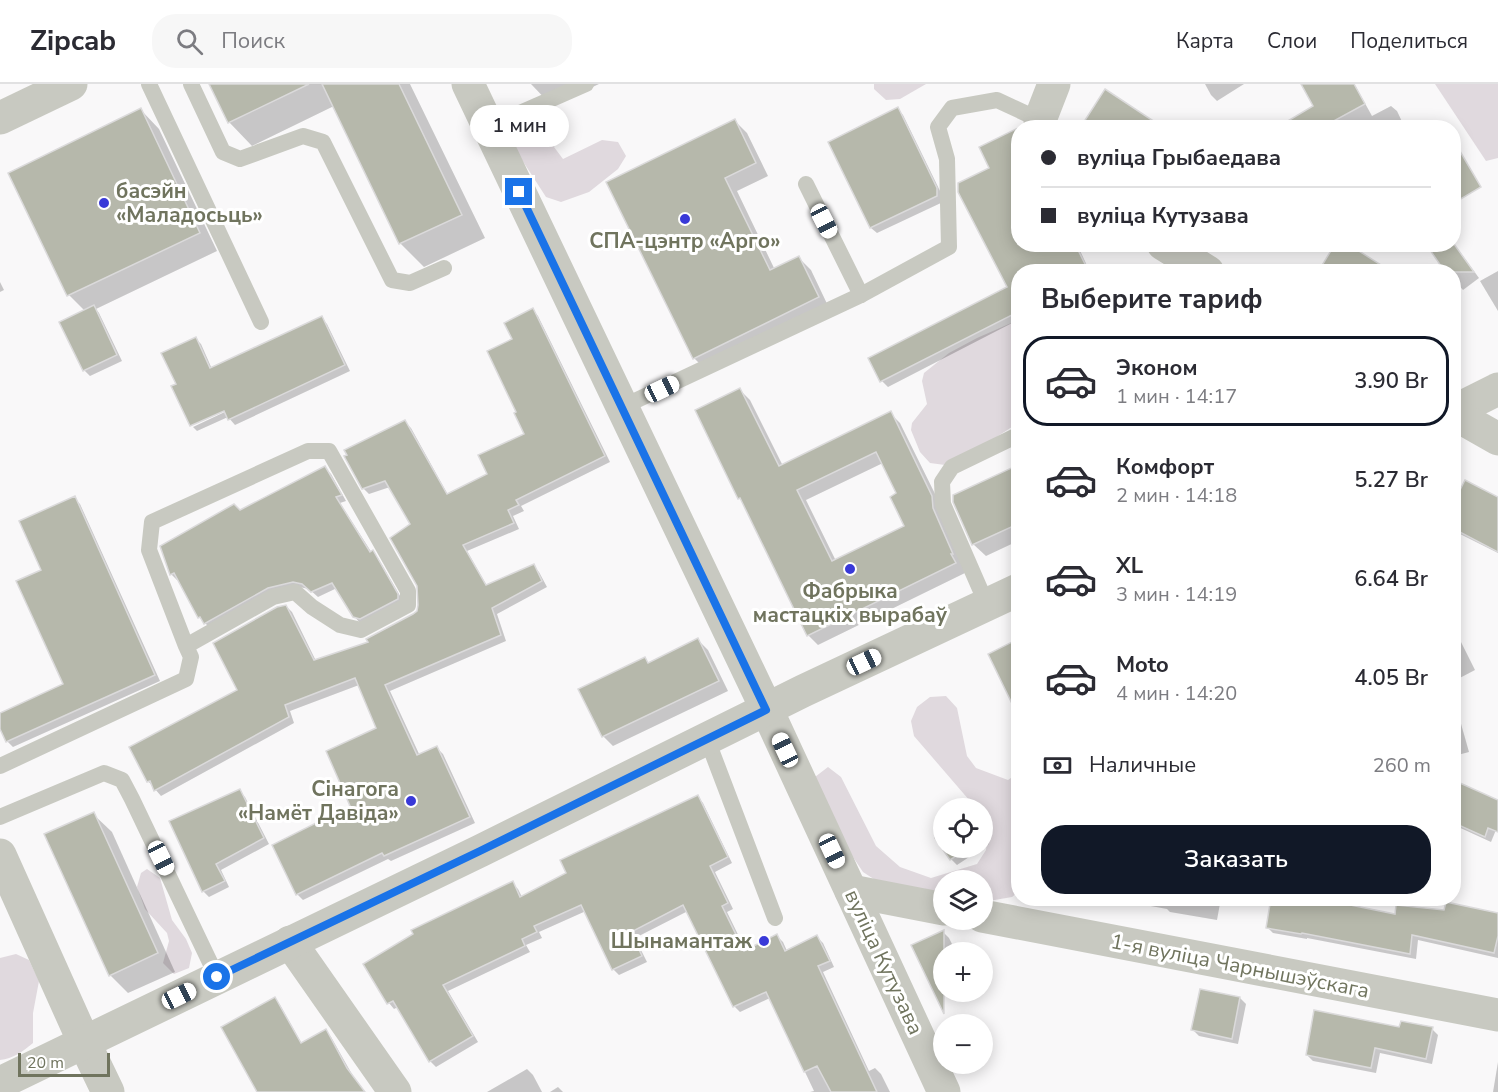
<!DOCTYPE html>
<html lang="ru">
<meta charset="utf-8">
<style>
:root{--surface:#fff;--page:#f7f7f7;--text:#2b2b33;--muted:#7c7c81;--line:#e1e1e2;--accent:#111827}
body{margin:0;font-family:"Nunito Sans",sans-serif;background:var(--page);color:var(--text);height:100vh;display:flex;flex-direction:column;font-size:22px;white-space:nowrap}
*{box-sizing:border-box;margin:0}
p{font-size:20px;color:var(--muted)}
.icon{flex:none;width:33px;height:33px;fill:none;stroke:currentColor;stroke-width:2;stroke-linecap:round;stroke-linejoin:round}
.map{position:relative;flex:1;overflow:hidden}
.drawer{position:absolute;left:1011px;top:180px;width:450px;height:642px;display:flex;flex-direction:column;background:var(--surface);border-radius:24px;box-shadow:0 3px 15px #0003}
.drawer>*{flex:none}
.guide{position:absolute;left:1011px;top:36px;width:450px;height:132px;border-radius:24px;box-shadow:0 3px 15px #0003;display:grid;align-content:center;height:132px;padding:0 30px;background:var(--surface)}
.fabs{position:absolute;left:933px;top:714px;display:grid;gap:12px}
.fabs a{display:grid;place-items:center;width:60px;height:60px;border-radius:50%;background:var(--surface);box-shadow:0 3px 15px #0003;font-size:30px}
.scale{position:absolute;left:18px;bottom:15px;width:92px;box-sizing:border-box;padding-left:6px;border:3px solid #70745e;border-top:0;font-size:16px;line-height:21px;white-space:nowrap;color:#70745e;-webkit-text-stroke:4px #fff;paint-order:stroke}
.end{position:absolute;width:27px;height:27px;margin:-14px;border:8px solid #1a73e8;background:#fff;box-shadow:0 0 0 3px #fff}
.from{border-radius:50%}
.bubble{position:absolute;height:42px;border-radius:21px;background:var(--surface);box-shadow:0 3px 15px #0003;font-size:20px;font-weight:600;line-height:42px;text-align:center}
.car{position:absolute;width:18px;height:36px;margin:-18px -9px;border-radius:8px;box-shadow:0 0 4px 2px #0007;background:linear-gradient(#fff 24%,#345 0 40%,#fff 0 76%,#345 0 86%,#fff 0)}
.guide b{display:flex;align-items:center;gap:21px;height:57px;font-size:22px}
.guide b+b{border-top:2px solid var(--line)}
.guide i{width:15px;height:15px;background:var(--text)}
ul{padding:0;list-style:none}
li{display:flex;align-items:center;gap:18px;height:90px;margin:0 12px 9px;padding:0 18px;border:3px solid transparent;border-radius:24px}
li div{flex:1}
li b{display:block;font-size:22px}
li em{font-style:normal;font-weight:600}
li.current{border-color:var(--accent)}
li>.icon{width:54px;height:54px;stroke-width:1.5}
h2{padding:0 30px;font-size:27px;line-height:72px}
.pay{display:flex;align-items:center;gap:15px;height:66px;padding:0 30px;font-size:22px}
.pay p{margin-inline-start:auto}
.primary-button{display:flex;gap:12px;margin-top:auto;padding:12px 30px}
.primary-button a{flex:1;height:69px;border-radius:24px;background:var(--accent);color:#fff;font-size:24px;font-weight:600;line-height:69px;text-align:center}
header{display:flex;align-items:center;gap:36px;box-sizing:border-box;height:84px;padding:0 30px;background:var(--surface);border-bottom:2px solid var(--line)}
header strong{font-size:28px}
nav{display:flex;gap:33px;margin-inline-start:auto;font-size:21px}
.search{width:420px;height:54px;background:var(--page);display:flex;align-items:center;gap:15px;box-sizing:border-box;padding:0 21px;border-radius:24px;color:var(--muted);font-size:22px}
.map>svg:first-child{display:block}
.green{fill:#e0d9de}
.shadow{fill:#0003;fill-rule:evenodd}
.building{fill:#b6b8ab;stroke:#dbdadb;stroke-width:1.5;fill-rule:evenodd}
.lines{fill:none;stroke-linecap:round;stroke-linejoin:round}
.service{stroke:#c8c9c1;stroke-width:16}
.minor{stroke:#c8c9c1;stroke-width:33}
.tertiary{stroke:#c8c9c1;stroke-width:33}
.route{stroke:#1a73e8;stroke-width:8}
.poi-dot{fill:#3939d8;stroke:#fff;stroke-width:2}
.labels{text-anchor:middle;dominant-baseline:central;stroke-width:6;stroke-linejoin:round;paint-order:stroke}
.poi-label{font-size:21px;font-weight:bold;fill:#70745e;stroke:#fff}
.street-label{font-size:21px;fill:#70745e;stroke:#fff}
</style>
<header>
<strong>Zipcab</strong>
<div class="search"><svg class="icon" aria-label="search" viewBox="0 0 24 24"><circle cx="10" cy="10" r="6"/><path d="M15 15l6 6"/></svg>Поиск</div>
<nav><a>Карта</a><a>Слои</a><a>Поделиться</a></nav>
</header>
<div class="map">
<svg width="1498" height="1008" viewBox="0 0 1498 1008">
<rect width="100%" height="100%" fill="#f9f8f9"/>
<g class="green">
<polygon points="874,0 926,0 900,15 886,16 874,5"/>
<polygon points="1435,0 1498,0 1498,74 1486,77"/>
<polygon points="556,26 566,39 554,63 563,75 602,56 618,58 626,72 618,85 589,108 561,118 546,113 513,62 513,47 539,28"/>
<polygon points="1018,236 1018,339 961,376 945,381 930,379 920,368 911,346 912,339 927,320 922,297 924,289 949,269 977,254"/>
<polygon points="946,612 957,624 967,672 976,684 1008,696 1018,689 1018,808 1012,813 983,818 982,796 944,796 943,812 889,805 863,788 829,737 815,693 828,683 841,693 876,762 900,783 931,794 977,780 986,766 988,750 983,738 982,724 976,724 914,652 911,637 917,623 930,613"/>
<polygon points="147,785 160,794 172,836 186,855 192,869 189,884 174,890 163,879 169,857 167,849 145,825 137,803 141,789"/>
<path d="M16 870 29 876 39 897 33 929V959C23 967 13 975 0 976V874Z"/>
</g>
<g class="shadow">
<polygon points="210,0 410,0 485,154 424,183 400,159 334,22 252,62 229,38"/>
<polygon points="531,0 599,0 552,22"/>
<polygon points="1205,0 1244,0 1217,17 1211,11"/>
<polygon points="1345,0 1354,0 1356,3 1372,32 1391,22 1397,27 1405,44 1279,44 1315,22"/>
<polygon points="898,25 903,31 942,111 943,118 877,149 871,144 830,58"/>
<polygon points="141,26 159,45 217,167 96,225 99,229 122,277 90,292 84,286 85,227 69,211"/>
<polygon points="735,37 747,49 768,92 737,107 775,186 799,174 811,186 830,226 706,286 694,274"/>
<polygon points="1018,46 1018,160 1077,160 1090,188 1018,188 1018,236 888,303 882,297 870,274 1009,204 991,85"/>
<polygon points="1454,160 1479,194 1463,206 1454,196"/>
<polygon points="1498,187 1498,227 1480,197"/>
<polygon points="0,198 4,206 0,208"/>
<polygon points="533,226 538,232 610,378 521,422 524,427 513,432 519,445 467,467 487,502 533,482 539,488 547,503 497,530 506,557 390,607 420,672 437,664 443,670 475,739 391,777 388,775 303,816 297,810 352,723 378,645 359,601 290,627 294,639 161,712 148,697 239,607 286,522 292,528 316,577 370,558 418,528 420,521 412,441 390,403 369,410 363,404 405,338 411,344 448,411 489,391 526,351 518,328 514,256"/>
<polygon points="321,234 327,240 350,287 235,341 228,333 197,347 193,343 231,325 230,322 192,340 192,342 173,303 178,301 195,254 201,260 212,285"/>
<path d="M740 306 750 316 783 382 890 329 900 339 942 424 965 489 818 561 808 551 743 418 739 414ZM883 379 898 410 906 443 836 477 806 416Z"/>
<polygon points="1018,383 1018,457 986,472 973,460 955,412"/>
<polygon points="325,384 331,390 346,417 340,419 372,469 373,468 378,474 403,517 360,539 354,532 337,504 318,513 309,505 299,503 211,545 199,533 179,495 177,496 171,490 162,463 240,428"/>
<polygon points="1465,398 1498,415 1498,469 1454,447 1454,421"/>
<polygon points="74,414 80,420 160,597 13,663 7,657 0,641 0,630 65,601 43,487"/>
<polygon points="1455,552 1461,558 1475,586 1454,597 1454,553"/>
<polygon points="698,556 708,566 728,607 613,662 603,652 644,574 650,580"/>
<polygon points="1018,556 1018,628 990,571"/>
<polygon points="1454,615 1469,668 1454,672"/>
<polygon points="1461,701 1498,718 1498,741 1491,758 1454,741 1454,718"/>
<polygon points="239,707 245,713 269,760 221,786 229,803 209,813 203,807"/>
<polygon points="698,713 703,719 732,779 715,788 733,825 727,828 746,867 777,852 783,858 787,867 817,853 823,859 834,883 823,888 869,987 875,984 881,990 890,1008 810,1008 814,1007 770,914 740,928 735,923 688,827 635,854 647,878 619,891 613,885 586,827 539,848 542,854 526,861 530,868 448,907 478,958 436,983 430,977 398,923 394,925 389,919 512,799 518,805 522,813 568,790"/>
<polygon points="93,730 112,748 175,888 128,909 110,891"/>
<polygon points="982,750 989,760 957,781 951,775 938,754 944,764 982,764"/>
<polygon points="1107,814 1221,814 1217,836 1170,828 1167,825"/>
<polygon points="1498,830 1498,874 1418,856 1416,875 1307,854 1307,855 1273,849 1267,843 1396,832"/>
<polygon points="943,848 949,854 956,868 944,868"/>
<polygon points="1240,914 1246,920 1238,960 1199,952 1193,946"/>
<polygon points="275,915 280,921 302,960 325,947 331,953 353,992 360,1008 259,1008"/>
<polygon points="1401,945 1432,945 1438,951 1432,980 1380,969 1376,989 1313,977 1307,971"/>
<polygon points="1498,978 1498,1008 1493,1008"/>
<polygon points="527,985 533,991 542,1008 487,1008"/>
<polygon points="558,1003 563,1008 550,1008"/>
</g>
<g class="building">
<polygon points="209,0 309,0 228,39"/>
<polygon points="322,0 399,0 462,131 399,160"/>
<polygon points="1301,0 1354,0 1365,20 1321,44 1276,44 1313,22"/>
<polygon points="1105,5 1164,44 1080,44"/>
<polygon points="898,23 937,104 937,112 870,144 828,58"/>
<polygon points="141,24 200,149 67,212 8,89"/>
<polygon points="735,35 756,79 725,94 770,186 799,172 819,213 693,275 606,98"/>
<polygon points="1018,44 1018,160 1075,160 1089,188 1018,188 1018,228 880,298 868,274 1007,203 958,108 958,99 989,84 979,63"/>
<polygon points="1454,57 1481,103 1454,119"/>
<polygon points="1335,160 1348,160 1392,188 1318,188"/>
<polygon points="1426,160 1454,160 1474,188 1445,188"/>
<polygon points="94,221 117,271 83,287 59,238"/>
<polygon points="533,224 605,372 516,416 519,421 508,426 514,439 463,461 486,501 534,480 542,497 492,524 501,551 385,601 417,671 437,662 470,733 384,772 382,769 296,811 272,761 350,722 326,667 376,644 355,594 285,621 289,633 154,707 150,697 147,698 129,663 237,606 213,559 277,523 286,521 314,576 368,558 366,555 413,530 417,527 418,521 417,502 390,454 410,440 385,397 362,405 344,372 347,371 344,366 405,336 447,410 487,390 478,371 524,350 514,329 516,328 487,267 512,255 504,239"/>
<polygon points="322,232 345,281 228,336 224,327 190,342 171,302 176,300 161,269 196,253 210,284"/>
<path d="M740 304 779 382 891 327 932 412 933 424 953 470H951L956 479 807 552 740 414 738 415 695 326ZM876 368 896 409 890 413 904 442 832 477 797 406Z"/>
<polygon points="1018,381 1018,440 972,461 953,418 953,411"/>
<polygon points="325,382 342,411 336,413 370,468 373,466 398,510 398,515 360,535 353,533 332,499 311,508 302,500 293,498 268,504 204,540 200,533 198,534 174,489 170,491 160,462 234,420 240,426"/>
<polygon points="1465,396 1498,413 1498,468 1454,445 1454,418"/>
<polygon points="75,412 155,591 6,658 0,645 0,629 63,600 16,497 41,486 19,437"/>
<polygon points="698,554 719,597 602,653 578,605 645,573 648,579"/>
<polygon points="1018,555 1018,632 988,570"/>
<polygon points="1460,699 1498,716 1498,748 1488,744 1485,753 1454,739 1454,714"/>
<polygon points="240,705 264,754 216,780 225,797 202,808 169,737"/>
<polygon points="698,711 728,773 710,782 728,819 722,822 744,867 777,850 785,867 817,851 830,877 818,882 877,1008 831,1008 817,982 804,988 766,908 733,923 683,821 631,848 642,872 612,886 581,821 534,842 537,848 522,855 525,862 443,901 473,952 429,978 393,917 387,920 363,880 413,850 411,846 513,797 520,813 566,789 560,776"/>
<polygon points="94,728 158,869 109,892 44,750"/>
<polygon points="944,749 944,764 969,764 950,776 935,754"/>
<polygon points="1271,814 1316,814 1395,830 1396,821 1444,826 1446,818 1498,829 1498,852 1494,869 1412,851 1410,870 1302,849 1301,850 1266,844"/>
<polygon points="944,846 944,930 911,861"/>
<polygon points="1200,905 1240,913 1232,955 1191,946"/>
<polygon points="275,913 301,959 326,945 347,984 365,1008 257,1008 221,943"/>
<polygon points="1314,926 1399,943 1401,937 1433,943 1426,975 1375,964 1371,984 1306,971"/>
</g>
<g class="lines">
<g class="service">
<polyline points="149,0 261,238"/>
<polyline points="191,0 223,68 240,75 303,52 323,58 392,196 410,199 444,184"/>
<polyline points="488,43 586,0"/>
<polyline points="806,100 861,211"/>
<polyline points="622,323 861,211 949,163 947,75 938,43 952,24 997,16 1040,36"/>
<polyline points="987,521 943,420 942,398 952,383 1018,351"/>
<polyline points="707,655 775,834"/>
<polyline points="0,682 186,595 191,573 186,562 149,466 152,438 308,367 329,367 408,507 408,521 361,546 340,541 312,523 295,508 273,513 186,562"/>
<polyline points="0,733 104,689 122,696 132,715 217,893"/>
</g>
<g class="minor">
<polyline points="468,0 767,626 944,1008"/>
<polyline points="0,34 71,0"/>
<polyline points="1042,44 1040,36 1054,0"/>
<polyline points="1163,160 1208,188"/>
<polyline points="1454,327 1498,305"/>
<polyline points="0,771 84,958 108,1008"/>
<polyline points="851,807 944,825"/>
<polyline points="982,832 1498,931"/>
<polyline points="290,858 395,1008"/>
</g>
<g class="tertiary">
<polyline points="1454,330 1498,355"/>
<polyline points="0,999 480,767 803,607 1018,506"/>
</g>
</g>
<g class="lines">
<polyline class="route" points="217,893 480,767 766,626 519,108"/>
</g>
<g class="poi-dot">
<circle cx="104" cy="119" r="6"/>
<circle cx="685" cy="135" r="6"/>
<circle cx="850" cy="485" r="6"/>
<circle cx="411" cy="717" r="6"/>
<circle cx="764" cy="857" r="6"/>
</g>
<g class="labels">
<g class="poi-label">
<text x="116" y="107" text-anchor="start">басэйн<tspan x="116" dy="24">«Маладосьць»</tspan></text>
<text x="685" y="157">СПА-цэнтр «Арго»</text>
<text x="850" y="507">Фабрыка<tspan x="850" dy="24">мастацкіх вырабаў</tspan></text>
<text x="399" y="705" text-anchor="end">Сінагога<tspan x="399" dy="24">«Намёт Давіда»</tspan></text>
<text x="752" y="857" text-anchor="end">Шынамантаж</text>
</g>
<g class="street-label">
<text transform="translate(884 878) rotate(65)">вуліца Кутузава</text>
<text transform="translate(1240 882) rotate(11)">1-я вуліца Чарнышэўскага</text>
</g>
</g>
</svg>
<div class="fabs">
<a><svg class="icon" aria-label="locate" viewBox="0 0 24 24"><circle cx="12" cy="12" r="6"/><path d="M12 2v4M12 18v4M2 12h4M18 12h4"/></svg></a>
<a><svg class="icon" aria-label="layers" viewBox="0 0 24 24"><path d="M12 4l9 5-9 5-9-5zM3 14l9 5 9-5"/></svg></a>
<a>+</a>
<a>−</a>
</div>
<div class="scale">20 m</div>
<i class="end from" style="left:217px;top:893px"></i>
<i class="end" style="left:519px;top:108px"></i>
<div class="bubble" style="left:470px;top:21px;width:99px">1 мин</div>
<i class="car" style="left:824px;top:137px;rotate:153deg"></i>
<i class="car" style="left:662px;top:305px;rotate:65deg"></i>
<i class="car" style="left:864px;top:578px;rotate:65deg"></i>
<i class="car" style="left:785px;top:666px;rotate:335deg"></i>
<i class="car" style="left:832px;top:767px;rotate:155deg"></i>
<i class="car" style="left:161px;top:774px;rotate:154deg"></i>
<i class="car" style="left:179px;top:912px;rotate:64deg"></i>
<div class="guide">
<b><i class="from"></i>вуліца Грыбаедава</b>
<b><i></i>вуліца Кутузава</b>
</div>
<section class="drawer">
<h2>Выберите тариф</h2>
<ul>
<li class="current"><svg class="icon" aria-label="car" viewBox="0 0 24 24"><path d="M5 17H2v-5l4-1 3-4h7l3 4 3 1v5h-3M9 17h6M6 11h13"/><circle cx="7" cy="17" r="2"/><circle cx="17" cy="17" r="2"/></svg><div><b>Эконом</b><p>1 мин · 14:17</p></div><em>3.90 Br</em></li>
<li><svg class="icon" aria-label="car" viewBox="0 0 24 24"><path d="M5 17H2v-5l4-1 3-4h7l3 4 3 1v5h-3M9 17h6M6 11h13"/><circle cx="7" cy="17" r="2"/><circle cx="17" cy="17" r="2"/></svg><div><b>Комфорт</b><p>2 мин · 14:18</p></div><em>5.27 Br</em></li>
<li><svg class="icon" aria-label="car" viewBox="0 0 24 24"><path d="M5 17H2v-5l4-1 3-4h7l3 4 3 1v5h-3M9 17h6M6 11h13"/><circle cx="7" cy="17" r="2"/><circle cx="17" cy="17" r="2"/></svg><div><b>XL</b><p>3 мин · 14:19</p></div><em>6.64 Br</em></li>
<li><svg class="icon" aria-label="car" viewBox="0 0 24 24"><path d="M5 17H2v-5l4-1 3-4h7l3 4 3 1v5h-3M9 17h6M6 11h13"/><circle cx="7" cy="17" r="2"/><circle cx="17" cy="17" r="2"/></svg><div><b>Moto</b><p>4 мин · 14:20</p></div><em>4.05 Br</em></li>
</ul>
<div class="pay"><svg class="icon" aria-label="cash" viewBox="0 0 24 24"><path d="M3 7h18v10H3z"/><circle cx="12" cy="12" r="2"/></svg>Наличные<p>260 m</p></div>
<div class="primary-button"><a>Заказать</a></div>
</section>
</div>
